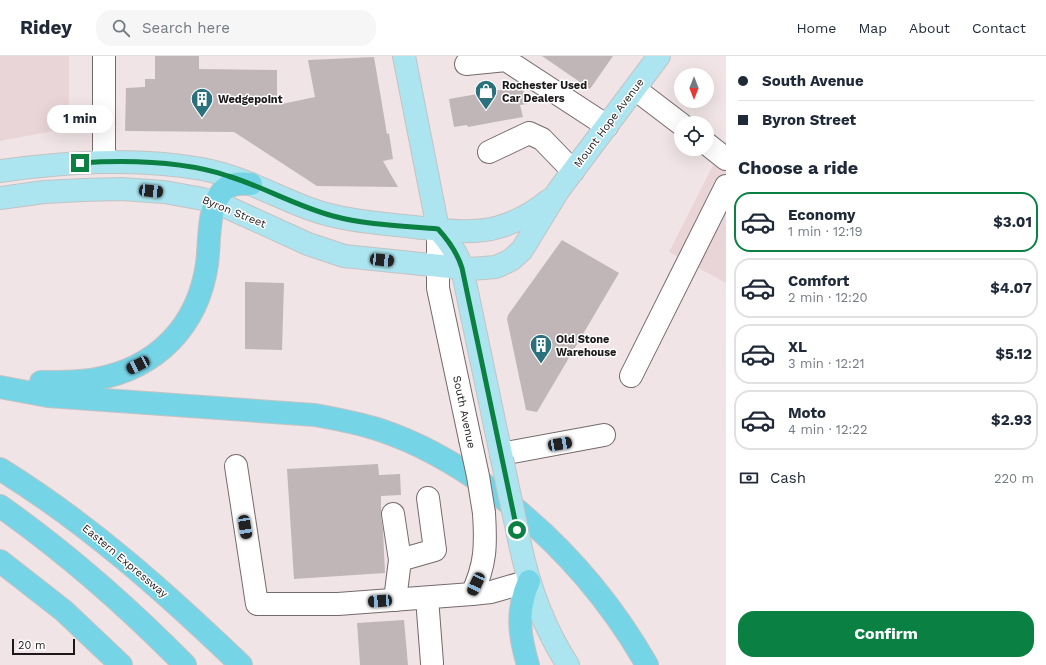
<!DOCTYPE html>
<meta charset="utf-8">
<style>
:root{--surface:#fff;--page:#f6f6f7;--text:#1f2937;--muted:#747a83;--line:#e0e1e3;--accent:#0b8043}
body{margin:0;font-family:"Work Sans",sans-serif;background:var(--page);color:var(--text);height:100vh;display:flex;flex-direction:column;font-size:15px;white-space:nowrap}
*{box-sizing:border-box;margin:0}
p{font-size:13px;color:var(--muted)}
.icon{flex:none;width:22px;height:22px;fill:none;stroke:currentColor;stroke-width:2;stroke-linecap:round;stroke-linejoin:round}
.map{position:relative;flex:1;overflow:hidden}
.panel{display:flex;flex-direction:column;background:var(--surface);width:320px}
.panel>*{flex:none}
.top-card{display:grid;align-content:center;height:88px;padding:0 12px;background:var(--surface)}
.needle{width:26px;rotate:180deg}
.fabs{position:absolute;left:674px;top:12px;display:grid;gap:8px}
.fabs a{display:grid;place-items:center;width:40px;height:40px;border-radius:50%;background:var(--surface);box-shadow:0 4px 16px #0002;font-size:20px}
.scale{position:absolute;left:12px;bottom:10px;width:63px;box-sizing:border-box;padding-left:4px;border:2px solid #1d191a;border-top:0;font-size:11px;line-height:14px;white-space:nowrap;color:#1d191a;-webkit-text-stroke:3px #fff;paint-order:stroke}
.end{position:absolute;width:18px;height:18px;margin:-9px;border:5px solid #0b8043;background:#fff;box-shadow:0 0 0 2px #fff}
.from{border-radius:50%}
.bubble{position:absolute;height:28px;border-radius:14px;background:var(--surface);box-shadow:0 4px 16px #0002;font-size:13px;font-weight:700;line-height:28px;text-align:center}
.car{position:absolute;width:12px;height:24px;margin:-12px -6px;border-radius:5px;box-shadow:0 0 3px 1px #0007;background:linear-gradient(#222 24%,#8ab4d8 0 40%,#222 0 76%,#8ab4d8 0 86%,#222 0)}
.top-card b{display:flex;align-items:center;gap:14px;height:38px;font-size:15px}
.top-card b+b{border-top:1px solid var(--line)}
.top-card i{width:10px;height:10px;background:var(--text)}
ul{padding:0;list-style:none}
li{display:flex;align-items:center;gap:12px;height:60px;margin:0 8px 6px;padding:0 4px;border:2px solid var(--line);border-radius:16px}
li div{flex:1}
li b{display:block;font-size:15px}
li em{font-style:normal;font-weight:700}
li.active{border-color:var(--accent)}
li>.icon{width:36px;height:36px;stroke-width:1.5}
h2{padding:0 12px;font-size:18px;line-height:48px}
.pay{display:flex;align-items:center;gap:10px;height:44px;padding:0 12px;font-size:15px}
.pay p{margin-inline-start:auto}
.button{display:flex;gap:8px;margin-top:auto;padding:8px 12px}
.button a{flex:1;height:46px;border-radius:16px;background:var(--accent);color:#fff;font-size:16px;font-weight:700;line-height:46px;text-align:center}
header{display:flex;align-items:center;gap:24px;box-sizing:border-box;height:56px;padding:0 20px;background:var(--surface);border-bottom:1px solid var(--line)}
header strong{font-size:19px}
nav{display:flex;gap:22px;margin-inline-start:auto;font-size:14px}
.search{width:280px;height:36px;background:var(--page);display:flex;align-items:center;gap:10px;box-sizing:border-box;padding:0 14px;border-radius:16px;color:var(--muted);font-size:15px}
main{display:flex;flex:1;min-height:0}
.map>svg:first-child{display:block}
.built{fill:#e9d5d8}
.building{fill:#c1b6b7}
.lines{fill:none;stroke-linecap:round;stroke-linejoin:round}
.minor-casing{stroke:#736a6b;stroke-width:24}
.major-casing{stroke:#c4c3c3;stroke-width:24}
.highway-casing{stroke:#c4c3c3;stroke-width:24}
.minor{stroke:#fff;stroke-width:22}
.major{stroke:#ace5f0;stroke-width:22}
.highway{stroke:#75d4e6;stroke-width:22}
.minor-bridge-casing{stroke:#736a6b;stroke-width:24;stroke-linecap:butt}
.major-bridge-casing{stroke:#c4c3c3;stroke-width:24;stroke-linecap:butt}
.minor-bridge{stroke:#fff;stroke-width:22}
.major-bridge{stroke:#ace5f0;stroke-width:22}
.route{stroke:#0b8043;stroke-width:5}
.labels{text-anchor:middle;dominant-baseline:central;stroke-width:3;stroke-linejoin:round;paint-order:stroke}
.poi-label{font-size:11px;font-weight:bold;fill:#1d191a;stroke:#fff;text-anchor:start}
.street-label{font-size:11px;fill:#1d191a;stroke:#fff}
</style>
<header>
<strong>Ridey</strong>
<div class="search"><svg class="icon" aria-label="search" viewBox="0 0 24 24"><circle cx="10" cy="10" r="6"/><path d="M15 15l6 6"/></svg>Search here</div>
<nav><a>Home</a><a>Map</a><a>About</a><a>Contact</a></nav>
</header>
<main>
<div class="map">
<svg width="726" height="609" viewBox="0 0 726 609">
<rect width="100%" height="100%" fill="#f0e4e6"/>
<g class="built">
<polygon points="0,0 69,0 69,72 0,85"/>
<polygon points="726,84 726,227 669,196"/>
</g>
<g class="building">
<polygon points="155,0 199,0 199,13 277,14 277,49 315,41 308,4 374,1 387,78 389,77 393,103 383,105 398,131 317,130 234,76 125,75 126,32 145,31 145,23 155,23"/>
<polygon points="542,0 613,0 590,33"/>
<polygon points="522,30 527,48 520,49 523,61 468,71 467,69 454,71 449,43"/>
<polygon points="562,184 619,217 537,356 526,354 507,263 508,259"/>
<polygon points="245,226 284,227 282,294 245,293"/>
<polygon points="378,408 379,419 400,418 401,439 381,440 381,460 383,474 385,517 294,523 287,413"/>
<polygon points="404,564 408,609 360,609 357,567"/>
</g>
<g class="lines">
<g class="minor-casing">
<g id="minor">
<polyline points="466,8 506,4 607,70"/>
<polyline points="635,33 681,68"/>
<polyline points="707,88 726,103"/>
<polyline points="489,96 529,77 542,83 573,115"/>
<polyline points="104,106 104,0"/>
<polyline points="438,173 438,232 470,383"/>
<polyline points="631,320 726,130"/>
<polyline points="501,398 604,379"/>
<polyline points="236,410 257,548 338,548 472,538 491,536 529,525"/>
<polyline points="393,458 400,504"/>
<path d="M472 538C486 508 486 489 484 457"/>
<polyline points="427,542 432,607"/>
<polyline points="395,544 400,504 435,494 428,442"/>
</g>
</g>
<g class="major-casing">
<g id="major">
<path d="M404 0 438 173C449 185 457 196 462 212L502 403"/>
<path d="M0 115C67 106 135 101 202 113 241 120 274 140 310 153 343 165 379 167 414 171 441 174 472 179 499 171 517 166 534 156 549 144"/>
<polyline points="0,142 44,136 83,134 121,133 164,136 203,143 229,152 308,188 344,200 470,213 496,211 511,204 522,194 558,135 659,0"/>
<path d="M520 488C529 531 544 572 568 609"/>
</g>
</g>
<g class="highway-casing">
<g id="highway">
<path d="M41 326C59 326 78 326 96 323 157 312 198 270 207 208 210 187 207 155 221 137 228 127 240 127 251 128"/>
<path d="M0 331 48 340 315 359C337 363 359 367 380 374 419 387 456 408 489 432 554 480 607 539 647 609"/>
<path d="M0 413C89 468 166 537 241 609"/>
<path d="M0 450C68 498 127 550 185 609"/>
<polyline points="0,505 64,555 121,609"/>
<path d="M528 609C519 579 516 555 529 525"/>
</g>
</g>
<use href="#minor" class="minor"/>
<use href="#major" class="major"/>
<use href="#highway" class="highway"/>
<g class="minor-bridge-casing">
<polyline id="minor-bridge" points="470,383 478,420 484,457"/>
</g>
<g class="major-bridge-casing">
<polyline id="major-bridge" points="502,403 520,488"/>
</g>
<use href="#minor-bridge" class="minor-bridge"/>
<use href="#major-bridge" class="major-bridge"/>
</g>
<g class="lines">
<path class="route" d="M80 107C127 104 183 105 228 120 264 131 296 150 333 160 366 169 403 170 438 173 449 185 457 196 462 212L517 474"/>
</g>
<defs>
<g id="shop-pin" transform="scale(1.15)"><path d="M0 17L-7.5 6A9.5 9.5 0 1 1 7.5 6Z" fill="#2a717d" stroke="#fff"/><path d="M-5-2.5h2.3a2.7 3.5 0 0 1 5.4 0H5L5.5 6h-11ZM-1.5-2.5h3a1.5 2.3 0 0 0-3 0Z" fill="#fff"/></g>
<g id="building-pin" transform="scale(1.15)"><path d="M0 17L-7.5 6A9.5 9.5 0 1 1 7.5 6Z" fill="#2a717d" stroke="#fff"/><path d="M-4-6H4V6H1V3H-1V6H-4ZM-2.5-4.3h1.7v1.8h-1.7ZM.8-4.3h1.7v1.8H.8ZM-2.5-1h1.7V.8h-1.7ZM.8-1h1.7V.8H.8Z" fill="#fff"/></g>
</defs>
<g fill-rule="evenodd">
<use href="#shop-pin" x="486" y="35"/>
<use href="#building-pin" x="202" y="43"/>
<use href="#building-pin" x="541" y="289"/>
</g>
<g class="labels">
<g class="poi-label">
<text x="502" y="29">Rochester Used<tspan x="502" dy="13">Car Dealers</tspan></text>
<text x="218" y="43">Wedgepoint</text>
<text x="556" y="283">Old Stone<tspan x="556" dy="13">Warehouse</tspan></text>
</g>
<g class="street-label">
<text transform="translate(609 67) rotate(-53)">Mount Hope Avenue</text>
<text transform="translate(234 156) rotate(22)">Byron Street</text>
<text transform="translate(464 356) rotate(78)">South Avenue</text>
<text transform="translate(125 505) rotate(40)">Eastern Expressway</text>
</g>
</g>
</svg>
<div class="fabs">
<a><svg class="needle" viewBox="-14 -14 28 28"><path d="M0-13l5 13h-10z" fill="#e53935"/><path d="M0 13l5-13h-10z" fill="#747a83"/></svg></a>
<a><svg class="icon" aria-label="locate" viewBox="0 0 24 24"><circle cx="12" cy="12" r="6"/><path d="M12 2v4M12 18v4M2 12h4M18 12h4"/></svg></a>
</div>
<div class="scale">20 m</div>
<i class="end from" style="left:517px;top:474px"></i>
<i class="end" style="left:80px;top:107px"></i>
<div class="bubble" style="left:47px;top:49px;width:66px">1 min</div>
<i class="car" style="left:151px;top:135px;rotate:96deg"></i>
<i class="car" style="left:382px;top:204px;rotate:96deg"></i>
<i class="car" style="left:138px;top:309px;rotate:244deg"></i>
<i class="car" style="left:560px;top:388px;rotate:80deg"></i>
<i class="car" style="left:245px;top:471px;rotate:171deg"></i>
<i class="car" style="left:476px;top:528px;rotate:205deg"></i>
<i class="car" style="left:380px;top:545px;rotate:266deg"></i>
</div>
<section class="panel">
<div class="top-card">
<b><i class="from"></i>South Avenue</b>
<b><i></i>Byron Street</b>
</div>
<h2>Choose a ride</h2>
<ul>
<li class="active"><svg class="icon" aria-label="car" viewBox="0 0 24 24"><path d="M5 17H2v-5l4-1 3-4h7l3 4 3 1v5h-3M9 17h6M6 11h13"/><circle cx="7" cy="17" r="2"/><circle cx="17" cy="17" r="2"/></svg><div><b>Economy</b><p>1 min · 12:19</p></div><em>$3.01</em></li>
<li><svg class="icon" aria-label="car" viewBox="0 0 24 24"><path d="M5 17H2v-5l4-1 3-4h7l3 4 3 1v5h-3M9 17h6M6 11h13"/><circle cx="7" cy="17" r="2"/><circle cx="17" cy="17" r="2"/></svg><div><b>Comfort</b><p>2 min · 12:20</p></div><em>$4.07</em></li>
<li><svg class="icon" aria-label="car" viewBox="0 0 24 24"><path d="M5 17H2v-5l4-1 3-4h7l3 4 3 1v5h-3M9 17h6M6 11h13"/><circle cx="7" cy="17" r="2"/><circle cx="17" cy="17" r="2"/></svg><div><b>XL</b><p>3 min · 12:21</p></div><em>$5.12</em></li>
<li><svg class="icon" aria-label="car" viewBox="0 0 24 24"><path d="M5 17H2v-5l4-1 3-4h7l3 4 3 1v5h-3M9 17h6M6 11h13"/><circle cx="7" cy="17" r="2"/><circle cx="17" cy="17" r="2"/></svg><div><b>Moto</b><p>4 min · 12:22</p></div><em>$2.93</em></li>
</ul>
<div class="pay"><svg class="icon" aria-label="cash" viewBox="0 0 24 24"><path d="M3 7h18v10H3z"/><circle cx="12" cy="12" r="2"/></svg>Cash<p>220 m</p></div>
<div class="button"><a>Confirm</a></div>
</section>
</main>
